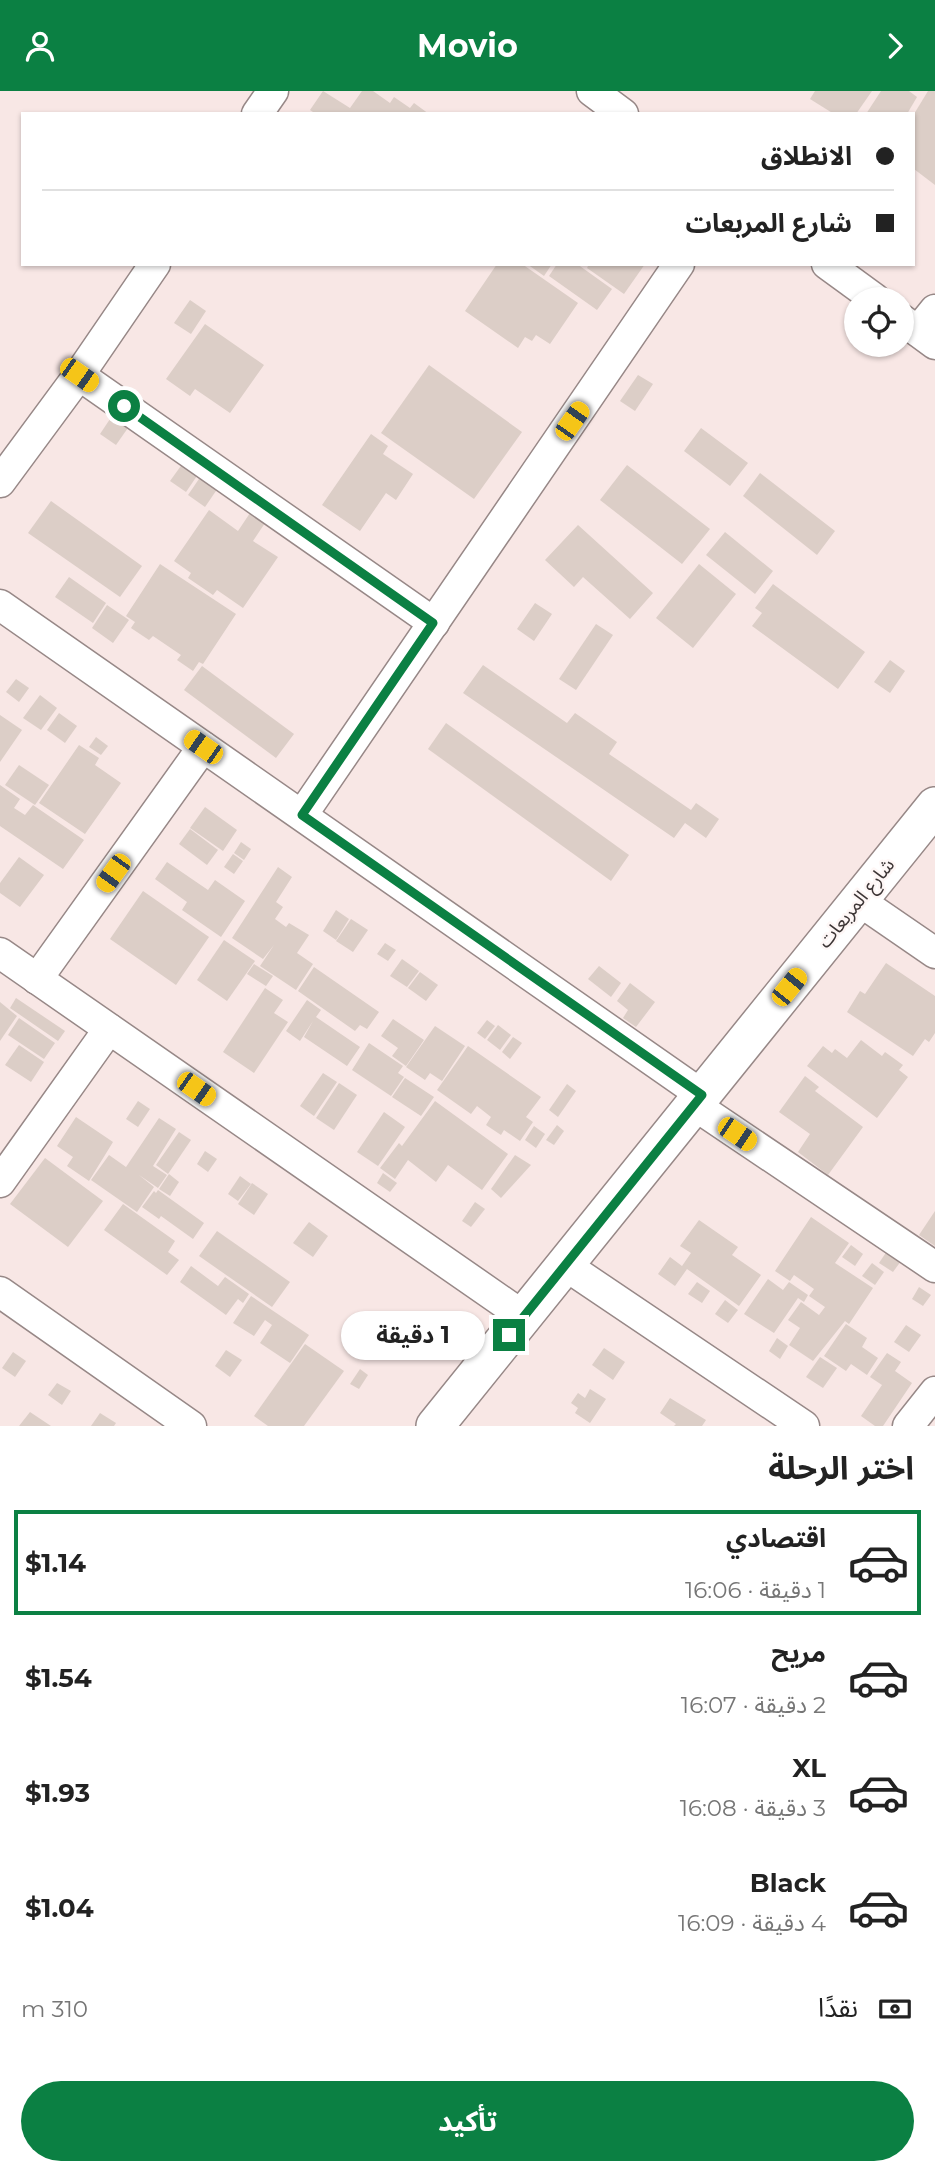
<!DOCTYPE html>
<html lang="ar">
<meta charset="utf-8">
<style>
:root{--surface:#fff;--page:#f2f2f2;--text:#222;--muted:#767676;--line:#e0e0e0;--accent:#0b8043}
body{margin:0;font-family:Montserrat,"Noto Sans Arabic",sans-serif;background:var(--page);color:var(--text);direction:rtl;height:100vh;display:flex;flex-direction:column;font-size:26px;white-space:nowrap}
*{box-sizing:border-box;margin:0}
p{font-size:23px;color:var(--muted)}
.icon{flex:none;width:38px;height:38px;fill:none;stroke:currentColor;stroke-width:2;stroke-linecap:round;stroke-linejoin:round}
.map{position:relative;height:1335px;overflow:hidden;direction:ltr}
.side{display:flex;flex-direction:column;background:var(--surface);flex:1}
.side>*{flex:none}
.guide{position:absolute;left:21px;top:21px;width:894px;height:154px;border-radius:0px;box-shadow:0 2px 5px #0004;direction:rtl;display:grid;align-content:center;height:154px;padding:0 21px;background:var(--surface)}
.controls{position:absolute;left:844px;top:196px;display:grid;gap:14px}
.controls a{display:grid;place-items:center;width:70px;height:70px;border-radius:50%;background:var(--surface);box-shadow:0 2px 5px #0004;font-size:35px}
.end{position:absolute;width:32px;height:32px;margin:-16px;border:9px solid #0b8043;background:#fff;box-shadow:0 0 0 4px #fff}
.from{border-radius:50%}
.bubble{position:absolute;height:49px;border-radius:24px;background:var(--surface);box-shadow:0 2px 5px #0004;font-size:23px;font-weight:700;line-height:49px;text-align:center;direction:rtl}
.car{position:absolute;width:21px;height:42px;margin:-21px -10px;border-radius:9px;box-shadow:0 0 5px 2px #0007;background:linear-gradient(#f5c518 24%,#345 0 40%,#f5c518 0 76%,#345 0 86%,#f5c518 0)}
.guide b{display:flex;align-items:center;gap:24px;height:66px;font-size:26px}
.guide b+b{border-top:2px solid var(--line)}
.guide i{width:18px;height:18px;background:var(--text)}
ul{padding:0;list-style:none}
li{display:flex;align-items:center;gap:21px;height:105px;margin:0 14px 10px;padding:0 7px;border:4px solid transparent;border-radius:0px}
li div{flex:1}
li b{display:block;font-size:26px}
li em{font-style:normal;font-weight:700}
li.on{border-color:var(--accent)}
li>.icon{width:63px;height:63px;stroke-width:1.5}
h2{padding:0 21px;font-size:32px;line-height:84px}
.pay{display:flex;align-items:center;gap:18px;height:77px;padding:0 21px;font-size:26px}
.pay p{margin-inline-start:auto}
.button{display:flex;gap:14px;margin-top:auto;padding:14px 21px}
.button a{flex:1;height:80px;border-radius:42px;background:var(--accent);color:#fff;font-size:28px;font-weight:700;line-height:80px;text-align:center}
header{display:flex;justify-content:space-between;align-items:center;height:91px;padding:0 21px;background:var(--accent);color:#fff;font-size:32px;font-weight:700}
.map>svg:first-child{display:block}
.building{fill:#dccec7}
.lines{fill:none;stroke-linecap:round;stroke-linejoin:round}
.minor-casing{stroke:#978887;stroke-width:33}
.tertiary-casing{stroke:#978887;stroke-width:40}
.minor{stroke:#fff;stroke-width:30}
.tertiary{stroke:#fff;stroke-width:37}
.route{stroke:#0b8043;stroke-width:9}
.labels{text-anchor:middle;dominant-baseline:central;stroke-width:5;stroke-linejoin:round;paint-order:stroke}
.street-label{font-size:19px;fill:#3d3636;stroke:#fef7f6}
</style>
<header><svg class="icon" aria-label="forward" viewBox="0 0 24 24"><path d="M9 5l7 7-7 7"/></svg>Movio<svg class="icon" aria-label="person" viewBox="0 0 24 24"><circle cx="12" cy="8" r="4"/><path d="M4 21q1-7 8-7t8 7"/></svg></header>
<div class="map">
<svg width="935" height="1335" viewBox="0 0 935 1335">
<rect width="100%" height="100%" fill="#f8e7e5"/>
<g class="building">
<polygon points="323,0 350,17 362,0 373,0 390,12 394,6 410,17 414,12 429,23 316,23 310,19"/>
<polygon points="815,0 872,0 856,23 834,23 810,8"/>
<polygon points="881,0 909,0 917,6 907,23 866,23"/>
<polygon points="928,0 935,0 935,94 914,78 914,23"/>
<polygon points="497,173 522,173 578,212 550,253 536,244 532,250 525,246 518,257 465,220"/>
<polygon points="527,173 552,173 544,185"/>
<polygon points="557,173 577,173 612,198 597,219 549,185"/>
<polygon points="589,173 645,173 624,203 587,177"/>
<polygon points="190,209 206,220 191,243 174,232"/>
<polygon points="205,233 264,274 230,322 195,298 190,305 166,288"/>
<polygon points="429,274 522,341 474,408 381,342"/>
<polygon points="638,284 653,293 635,320 620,310"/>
<polygon points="114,322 130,334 116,354 100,343"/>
<polygon points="701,337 748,372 730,395 684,360"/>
<polygon points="371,343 388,355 383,363 413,383 396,409 386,402 360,440 322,414"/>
<polygon points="183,372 199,382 186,401 170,390"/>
<polygon points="627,374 710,438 682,473 600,409"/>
<polygon points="760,382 835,440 817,464 743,405"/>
<polygon points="201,385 218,397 205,416 188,404"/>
<polygon points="51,410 142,475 120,506 28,442"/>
<polygon points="209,419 238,440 250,422 265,432 253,450 278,466 243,517 217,499 213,504 188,487 191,482 174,470"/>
<polygon points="578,434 653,502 630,528 583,486 574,496 545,469"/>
<polygon points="725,441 773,480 755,503 706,464"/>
<polygon points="160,473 236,523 203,573 199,571 193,580 177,569 181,564 153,545 149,549 131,537 135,531 126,525"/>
<polygon points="699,473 736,503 693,557 656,527"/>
<polygon points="69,486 106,512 93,532 55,506"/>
<polygon points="773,493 865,561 838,598 752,535 762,522 755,517"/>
<polygon points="535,512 552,523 534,550 517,538"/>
<polygon points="107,514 129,529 113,552 92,537"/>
<polygon points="596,533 613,544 576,599 559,588"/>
<polygon points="890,569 905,580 890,602 874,591"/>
<polygon points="483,574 567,632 575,622 617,651 609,663 691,719 696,712 719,728 706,747 685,732 674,747 463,602"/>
<polygon points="202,575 294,643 276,667 184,599"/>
<polygon points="16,588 29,597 19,611 6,601"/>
<polygon points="40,604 57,617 41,639 23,627"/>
<polygon points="59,622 77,635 65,652 47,639"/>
<polygon points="0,624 22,639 0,671"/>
<polygon points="446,632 629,764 611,790 428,658"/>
<polygon points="96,646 108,655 101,664 89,656"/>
<polygon points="79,654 99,667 95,674 121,692 85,743 39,712"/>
<polygon points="19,674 49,694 35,714 5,694"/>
<polygon points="0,694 20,708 14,717 25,724 33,714 84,749 63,778 0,735"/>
<polygon points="205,716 237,739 223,760 190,737"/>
<polygon points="190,738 218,759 207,774 179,753"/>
<polygon points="241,751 251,758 244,769 234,762"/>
<polygon points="233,763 243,770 234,783 224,776"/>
<polygon points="19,766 44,784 20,816 0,802 0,792"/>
<polygon points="167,771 208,799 215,789 245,810 221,846 182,819 187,811 155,788"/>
<polygon points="278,776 292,786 276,811 283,816 275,828 286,836 289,832 309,844 297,862 313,873 296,899 260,875 274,854 263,868 232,847"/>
<polygon points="143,800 209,846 176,894 110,848"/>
<polygon points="336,819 349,828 336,849 323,840"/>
<polygon points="351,828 368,839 353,861 336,850"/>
<polygon points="224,849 255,870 227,910 197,889"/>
<polygon points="385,852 396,859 388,870 377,863"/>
<polygon points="402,868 419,880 407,896 390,885"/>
<polygon points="886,872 935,905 935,942 929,951 925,948 913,965 847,921 860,900 865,903"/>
<polygon points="254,873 273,885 266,895 247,883"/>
<polygon points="599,875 621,892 611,906 588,888"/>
<polygon points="314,876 379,921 367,938 360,934 355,940 298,900"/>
<polygon points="420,881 438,894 426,910 408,897"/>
<polygon points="630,892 655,911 636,936 623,927 628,919 617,910"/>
<polygon points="265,897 283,909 274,922 288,931 254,982 223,961"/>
<polygon points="16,907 65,940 58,950 10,917"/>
<polygon points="307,909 321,919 316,926 360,956 347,975 304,946 313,930 300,950 286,940"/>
<polygon points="0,911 17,925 0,950"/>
<polygon points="19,927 55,952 44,968 8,944"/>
<polygon points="393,928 424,949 406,975 392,965 398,957 381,945"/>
<polygon points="487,929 495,935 485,948 477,942"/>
<polygon points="498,934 511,944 500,959 487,949"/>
<polygon points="435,935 465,955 442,990 430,982 425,989 406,976"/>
<polygon points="513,946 522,952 510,968 502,961"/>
<polygon points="861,949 882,965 885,961 903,974 899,979 908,986 877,1027 807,975 823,955 832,962 835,958 847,967"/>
<polygon points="369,952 403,975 398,982 404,986 391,1005 352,979"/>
<polygon points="19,954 44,971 31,991 5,974"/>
<polygon points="468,955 541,1006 526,1026 533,1031 520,1050 504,1039 501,1044 486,1034 491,1026 477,1015 471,1023 437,999"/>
<polygon points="323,982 337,991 314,1025 300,1015"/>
<polygon points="805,985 819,996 815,1000 863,1036 828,1084 798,1061 810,1043 779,1021"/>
<polygon points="405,987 434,1006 421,1025 392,1006"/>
<polygon points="339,992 357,1004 334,1039 316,1027"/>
<polygon points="567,993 576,1000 558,1026 549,1019"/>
<polygon points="138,1010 150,1018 138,1036 126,1028"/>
<polygon points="435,1010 508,1063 482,1099 448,1074 436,1091 408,1069 395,1088 380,1077 399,1052 402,1055"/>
<polygon points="384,1021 405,1036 378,1075 357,1061"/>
<polygon points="76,1026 113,1051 89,1090 67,1075 73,1066 57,1055"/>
<polygon points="159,1027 176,1038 153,1075 167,1084 158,1097 139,1084 154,1096 137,1121 91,1089 109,1064 126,1076"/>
<polygon points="557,1034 564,1040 554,1054 546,1049"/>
<polygon points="534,1035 545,1043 536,1057 525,1049"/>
<polygon points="179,1041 191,1049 168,1083 156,1074"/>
<polygon points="205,1060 217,1068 208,1081 197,1073"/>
<polygon points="515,1064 531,1074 501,1107 491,1098"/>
<polygon points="45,1067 103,1110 68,1156 10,1113"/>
<polygon points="383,1082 397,1092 390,1101 377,1092"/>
<polygon points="169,1083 179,1091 170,1105 159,1098"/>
<polygon points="240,1085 251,1093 238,1110 228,1103"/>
<polygon points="252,1092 268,1103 254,1124 238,1113"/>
<polygon points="158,1099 204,1132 193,1148 161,1125 159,1128 142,1116 154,1100 156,1102"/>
<polygon points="475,1111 485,1118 471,1136 462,1130"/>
<polygon points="123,1113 175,1150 168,1161 179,1169 167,1184 104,1139"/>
<polygon points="935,1120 935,1155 919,1144"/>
<polygon points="811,1126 849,1152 835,1172 873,1197 849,1233 845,1230 813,1270 789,1254 800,1237 788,1229 801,1211 819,1224 825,1216 809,1205 814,1198 794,1184 790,1190 775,1180"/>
<polygon points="699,1129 738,1156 732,1164 761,1184 739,1215 687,1178 675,1195 658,1183 670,1166 682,1175 691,1162 680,1155"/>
<polygon points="309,1131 328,1145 313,1166 293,1152"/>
<polygon points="217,1140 290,1191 272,1216 199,1165"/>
<polygon points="851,1154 863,1163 855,1175 842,1166"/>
<polygon points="887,1160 901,1170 893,1181 879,1172"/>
<polygon points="872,1172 884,1181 875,1194 862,1185"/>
<polygon points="191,1175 218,1195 225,1186 249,1203 243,1212 238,1208 226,1224 180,1191"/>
<polygon points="768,1188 783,1199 789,1191 808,1204 804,1211 798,1207 774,1242 744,1223"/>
<polygon points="697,1191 710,1200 702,1212 688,1203"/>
<polygon points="919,1196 931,1204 923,1215 912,1208"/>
<polygon points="251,1205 309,1244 290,1272 260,1252 272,1234 265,1229 254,1245 233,1232"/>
<polygon points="725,1209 738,1219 728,1232 715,1223"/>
<polygon points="846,1233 867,1247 862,1256 878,1267 867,1284 851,1273 846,1280 824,1265"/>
<polygon points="906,1234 921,1244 909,1261 894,1251"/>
<polygon points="777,1247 788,1255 780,1268 769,1260"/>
<polygon points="305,1253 344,1280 304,1335 268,1335 254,1325"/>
<polygon points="604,1257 625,1271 613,1289 592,1274"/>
<polygon points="226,1259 242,1269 230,1286 215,1275"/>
<polygon points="13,1261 26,1270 15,1286 2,1277"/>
<polygon points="887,1262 901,1271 895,1280 912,1292 883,1335 875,1335 861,1325 882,1294 870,1286"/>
<polygon points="820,1266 837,1277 823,1297 806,1286"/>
<polygon points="360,1278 368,1284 359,1298 350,1293"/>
<polygon points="57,1292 71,1300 62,1314 48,1304"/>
<polygon points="590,1298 606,1308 590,1332 575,1322 578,1317 571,1312 578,1302 585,1307"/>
<polygon points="670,1307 706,1329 702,1335 674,1335 676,1333 660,1322"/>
<polygon points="30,1321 51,1335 19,1335"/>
<polygon points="100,1322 116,1332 114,1335 91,1335"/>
</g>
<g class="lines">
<g class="minor-casing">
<g id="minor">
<polyline points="592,0 623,23"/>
<polyline points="257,23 273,0"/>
<polyline points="827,173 875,208"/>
<polyline points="901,228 935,253"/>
<polyline points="918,240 935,219"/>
<polyline points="79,284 434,532"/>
<polyline points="0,391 79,284 155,173"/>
<polyline points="0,514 702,1004"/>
<polyline points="302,724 679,173"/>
<polyline points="858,809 935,862"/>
<polyline points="0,862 523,1225"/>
<polyline points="37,888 203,656"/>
<polyline points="693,1013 935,1176"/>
<polyline points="0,1091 109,938"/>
<polyline points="565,1174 804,1335"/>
<polyline points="0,1201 191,1335"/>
<polyline points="908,1335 935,1301"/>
</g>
</g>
<g class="tertiary-casing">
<polyline id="tertiary" points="435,1335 935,715"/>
</g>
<use href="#minor" class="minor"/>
<use href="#tertiary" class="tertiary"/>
</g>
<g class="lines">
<polyline class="route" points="124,315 433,532 302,724 702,1004 509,1244"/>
</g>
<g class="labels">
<g class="street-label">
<text transform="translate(856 812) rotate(-51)">شارع المربعات</text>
</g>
</g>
</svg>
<div class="controls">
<a><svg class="icon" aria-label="locate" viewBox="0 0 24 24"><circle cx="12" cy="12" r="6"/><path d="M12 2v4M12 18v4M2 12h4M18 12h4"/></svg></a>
</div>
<i class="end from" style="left:124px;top:315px"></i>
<i class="end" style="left:509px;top:1244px"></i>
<div class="bubble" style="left:341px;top:1220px;width:144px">1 دقيقة</div>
<i class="car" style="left:79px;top:284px;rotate:125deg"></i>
<i class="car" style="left:572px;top:330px;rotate:35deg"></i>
<i class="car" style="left:203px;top:656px;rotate:305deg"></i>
<i class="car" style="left:113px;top:782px;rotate:216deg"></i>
<i class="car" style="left:789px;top:896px;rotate:39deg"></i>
<i class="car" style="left:196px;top:998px;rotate:125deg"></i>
<i class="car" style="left:737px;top:1043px;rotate:124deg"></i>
<div class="guide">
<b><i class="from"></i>الانطلاق</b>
<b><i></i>شارع المربعات</b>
</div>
</div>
<section class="side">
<h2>اختر الرحلة</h2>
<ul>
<li class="on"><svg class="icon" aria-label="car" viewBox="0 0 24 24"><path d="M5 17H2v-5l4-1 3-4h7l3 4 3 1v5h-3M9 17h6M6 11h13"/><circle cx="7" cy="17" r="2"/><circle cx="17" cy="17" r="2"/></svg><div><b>اقتصادي</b><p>1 دقيقة · 16:06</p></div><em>$1.14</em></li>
<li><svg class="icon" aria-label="car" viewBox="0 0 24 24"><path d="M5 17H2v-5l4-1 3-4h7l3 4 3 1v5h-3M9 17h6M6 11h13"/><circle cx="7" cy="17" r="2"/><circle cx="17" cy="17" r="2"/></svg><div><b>مريح</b><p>2 دقيقة · 16:07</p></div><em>$1.54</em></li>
<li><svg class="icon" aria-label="car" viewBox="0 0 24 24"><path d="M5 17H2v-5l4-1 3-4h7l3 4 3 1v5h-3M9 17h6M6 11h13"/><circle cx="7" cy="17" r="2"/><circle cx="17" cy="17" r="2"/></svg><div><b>XL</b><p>3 دقيقة · 16:08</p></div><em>$1.93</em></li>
<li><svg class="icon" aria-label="car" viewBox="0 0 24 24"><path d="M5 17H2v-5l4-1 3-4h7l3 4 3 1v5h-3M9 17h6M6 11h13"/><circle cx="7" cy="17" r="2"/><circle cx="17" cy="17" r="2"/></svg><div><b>Black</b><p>4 دقيقة · 16:09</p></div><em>$1.04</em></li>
</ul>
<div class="pay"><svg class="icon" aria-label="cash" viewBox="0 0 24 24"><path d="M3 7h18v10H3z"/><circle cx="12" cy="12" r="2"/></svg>نقدًا<p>310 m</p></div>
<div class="button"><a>تأكيد</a></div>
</section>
